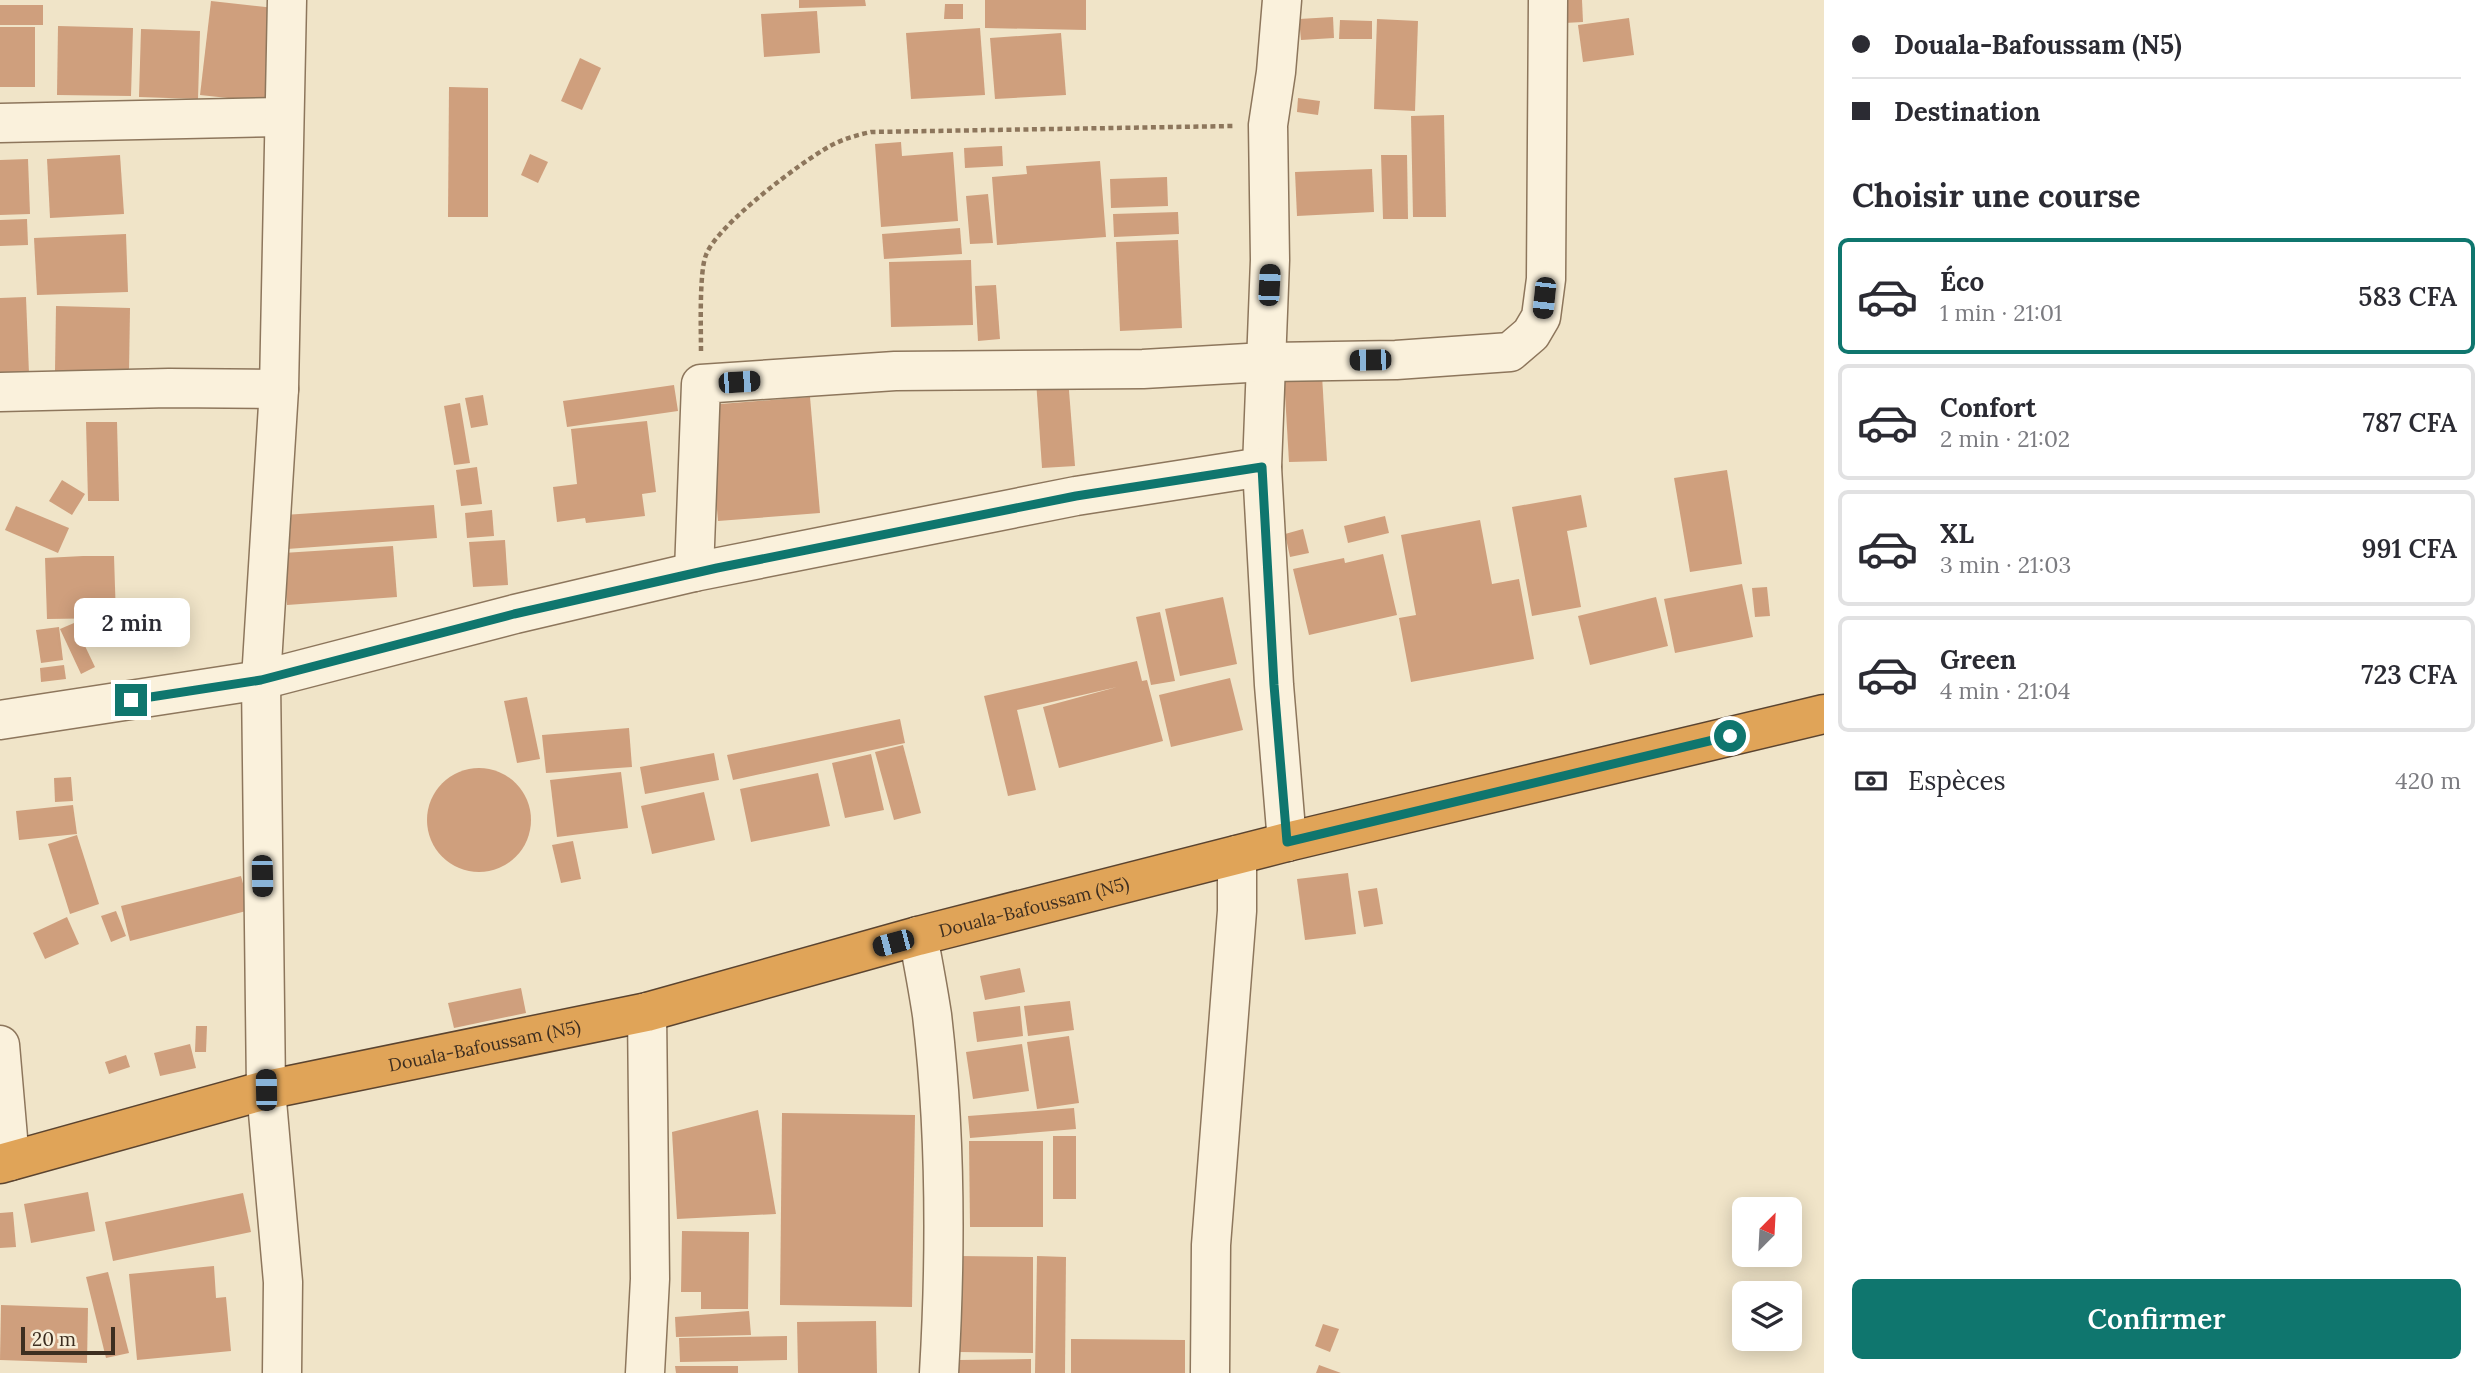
<!DOCTYPE html>
<html lang="fr">
<meta charset="utf-8">
<style>
:root{--surface:#fff;--page:#f2f2f3;--text:#2b2b33;--muted:#7c7c81;--line:#e1e1e2;--accent:#0f766e}
body{margin:0;font-family:Lora,serif;background:var(--page);color:var(--text);height:100vh;display:flex;flex-direction:column;font-size:26px;white-space:nowrap}
*{box-sizing:border-box;margin:0}
p{font-size:23px;color:var(--muted)}
.icon{flex:none;width:38px;height:38px;fill:none;stroke:currentColor;stroke-width:2;stroke-linecap:round;stroke-linejoin:round}
.map{position:relative;flex:1;overflow:hidden}
.sheet{display:flex;flex-direction:column;background:var(--surface);width:665px}
.sheet>*{flex:none}
.hud{display:grid;align-content:center;height:154px;padding:0 28px;background:var(--surface)}
.needle{width:46px;rotate:24deg}
.buttons{position:absolute;left:1732px;top:1197px;display:grid;gap:14px}
.buttons a{display:grid;place-items:center;width:70px;height:70px;border-radius:10px;background:var(--surface);box-shadow:0 4px 18px #0003;font-size:35px}
.scale{position:absolute;left:21px;bottom:18px;width:94px;box-sizing:border-box;padding-left:7px;border:4px solid #3d2e20;border-top:0;font-size:19px;line-height:24px;white-space:nowrap;color:#3d2e20;-webkit-text-stroke:5px #f7eed8;paint-order:stroke}
.end{position:absolute;width:32px;height:32px;margin:-16px;border:9px solid #0f766e;background:#fff;box-shadow:0 0 0 4px #fff}
.from{border-radius:50%}
.bubble{position:absolute;height:49px;border-radius:10px;background:var(--surface);box-shadow:0 4px 18px #0003;font-size:23px;font-weight:600;line-height:49px;text-align:center}
.car{position:absolute;width:21px;height:42px;margin:-21px -10px;border-radius:9px;box-shadow:0 0 5px 2px #0007;background:linear-gradient(#222 24%,#8ab4d8 0 40%,#222 0 76%,#8ab4d8 0 86%,#222 0)}
.hud b{display:flex;align-items:center;gap:24px;height:66px;font-size:26px}
.hud b+b{border-top:2px solid var(--line)}
.hud i{width:18px;height:18px;background:var(--text)}
ul{padding:0;list-style:none}
li{display:flex;align-items:center;gap:21px;height:116px;margin:0 14px 10px;padding:0 14px;border:4px solid var(--line);border-radius:10px}
li div{flex:1}
li b{display:block;font-size:26px}
li em{font-style:normal;font-weight:600}
li.on{border-color:var(--accent)}
li>.icon{width:63px;height:63px;stroke-width:1.5}
h2{padding:0 28px;font-size:32px;line-height:84px}
.pay{display:flex;align-items:center;gap:18px;height:77px;padding:0 28px;font-size:26px}
.pay p{margin-inline-start:auto}
.primary-button{display:flex;gap:14px;margin-top:auto;padding:14px 28px}
.primary-button a{flex:1;height:80px;border-radius:10px;background:var(--accent);color:#fff;font-size:28px;font-weight:600;line-height:80px;text-align:center}
main{display:flex;flex:1;min-height:0}
.map>svg:first-child{display:block}
.building{fill:#cf9f7d}
.lines{fill:none;stroke-linecap:round;stroke-linejoin:round}
.minor-casing{stroke:#8d765c;stroke-width:41}
.highway-casing{stroke:#5b4430;stroke-width:41}
.path{stroke:#8d765c;stroke-width:4.5;stroke-dasharray:5 3.5;stroke-linecap:butt}
.minor{stroke:#faf1dc;stroke-width:38}
.highway{stroke:#e0a458;stroke-width:38}
.route{stroke:#0f766e;stroke-width:9}
.labels{text-anchor:middle;dominant-baseline:central;stroke-width:6;stroke-linejoin:round;paint-order:stroke}
.street-label{font-size:18px;fill:#3d2e20;stroke:#f7eed8}
</style>
<main>
<div class="map">
<svg width="1824" height="1373" viewBox="0 0 1824 1373">
<rect width="100%" height="100%" fill="#f0e4c8"/>
<g class="building">
<polygon points="799,0 865,0 866,6 799,8"/>
<polygon points="985,0 1086,0 1086,30 985,28"/>
<polygon points="1563,0 1582,0 1583,22 1564,23"/>
<polygon points="211,1 284,9 274,103 200,95"/>
<polygon points="945,4 963,4 963,19 944,19"/>
<rect x="0" y="5" width="43" height="20"/>
<polygon points="817,11 820,53 764,57 761,14"/>
<polygon points="1333,17 1334,38 1301,40 1299,19"/>
<polygon points="1629,18 1634,55 1583,62 1578,25"/>
<polygon points="1377,19 1418,21 1415,111 1374,109"/>
<polygon points="1340,20 1372,21 1372,39 1339,39"/>
<polygon points="58,26 133,28 131,96 57,95"/>
<rect x="0" y="27" width="35" height="60"/>
<polygon points="980,28 985,95 911,99 906,33"/>
<polygon points="141,29 200,31 198,99 139,97"/>
<polygon points="1061,33 1066,95 995,99 990,38"/>
<polygon points="580,58 601,68 582,110 561,101"/>
<polygon points="449,87 488,88 488,217 448,217"/>
<polygon points="1298,98 1320,101 1318,115 1297,112"/>
<polygon points="1444,115 1446,217 1413,217 1411,116"/>
<polygon points="901,142 902,156 953,152 958,221 881,227 875,144"/>
<polygon points="1002,146 1003,166 965,168 964,148"/>
<polygon points="530,154 548,162 538,183 521,175"/>
<polygon points="120,155 124,214 50,218 47,159"/>
<polygon points="1381,155 1407,155 1408,219 1383,219"/>
<polygon points="28,159 30,214 0,215 0,160"/>
<polygon points="1100,161 1106,237 997,245 992,177 1027,174 1026,166"/>
<polygon points="1372,169 1374,212 1297,216 1295,172"/>
<polygon points="1167,177 1168,206 1111,208 1110,179"/>
<polygon points="988,194 993,243 970,244 966,196"/>
<polygon points="1178,212 1179,234 1114,237 1113,214"/>
<polygon points="27,219 28,245 0,246 0,220"/>
<polygon points="960,228 962,254 884,259 882,234"/>
<polygon points="126,234 128,292 37,295 34,238"/>
<polygon points="1178,240 1182,328 1120,331 1116,242"/>
<polygon points="971,260 973,325 891,327 889,262"/>
<polygon points="996,285 1000,339 978,341 975,286"/>
<polygon points="26,297 29,374 0,375 0,298"/>
<polygon points="56,306 130,308 129,373 55,371"/>
<polygon points="1322,375 1327,461 1289,462 1284,377"/>
<polygon points="1068,378 1075,466 1042,468 1036,380"/>
<polygon points="674,385 678,411 567,427 563,401"/>
<polygon points="483,395 488,425 471,428 465,398"/>
<polygon points="810,397 820,513 718,521 708,405"/>
<polygon points="460,403 470,463 454,465 444,406"/>
<polygon points="647,421 656,492 642,494 645,516 586,523 585,518 557,522 553,487 577,484 571,429"/>
<polygon points="86,422 117,422 119,501 88,501"/>
<polygon points="477,467 482,504 461,506 456,470"/>
<polygon points="1727,470 1742,564 1690,572 1674,478"/>
<polygon points="62,480 85,494 72,515 49,501"/>
<polygon points="1581,495 1587,527 1567,531 1581,607 1532,616 1512,507"/>
<polygon points="434,505 437,538 287,549 284,515"/>
<polygon points="16,506 69,528 58,553 5,530"/>
<polygon points="492,510 494,536 467,538 465,513"/>
<polygon points="1385,516 1389,533 1348,543 1344,526"/>
<polygon points="1480,520 1492,584 1519,579 1534,659 1411,682 1399,618 1416,615 1401,535"/>
<polygon points="1303,529 1309,553 1290,557 1285,534"/>
<polygon points="505,540 508,585 473,587 469,542"/>
<polygon points="393,546 397,597 287,605 283,553"/>
<polygon points="1383,554 1397,615 1309,635 1293,569 1344,558 1345,563"/>
<polygon points="83,556 114,556 116,618 47,619 45,558"/>
<polygon points="1742,584 1753,637 1675,653 1664,599"/>
<polygon points="1767,587 1770,616 1755,617 1752,588"/>
<polygon points="1223,597 1237,664 1180,676 1165,609"/>
<polygon points="1656,597 1668,646 1590,665 1578,616"/>
<polygon points="1160,612 1175,681 1151,685 1136,617"/>
<polygon points="74,623 95,667 81,674 60,629"/>
<polygon points="59,627 63,660 41,663 36,630"/>
<polygon points="1137,661 1142,681 1147,680 1163,741 1059,768 1043,707 1117,687 1017,710 1036,790 1008,796 984,696"/>
<polygon points="64,665 66,679 41,682 40,668"/>
<polygon points="1230,678 1243,730 1171,747 1159,695"/>
<polygon points="527,697 540,759 517,763 504,701"/>
<polygon points="900,719 905,743 733,780 727,755"/>
<polygon points="629,728 632,767 546,773 542,735"/>
<polygon points="903,745 921,813 894,820 875,752"/>
<polygon points="714,753 719,780 645,794 640,767"/>
<polygon points="871,754 884,810 845,818 832,763"/>
<circle cx="479" cy="820" r="52"/>
<polygon points="621,772 628,828 557,837 550,780"/>
<polygon points="818,773 830,826 751,842 740,789"/>
<polygon points="71,777 73,801 55,802 54,778"/>
<polygon points="704,792 715,840 652,854 641,806"/>
<polygon points="73,805 77,834 19,840 16,811"/>
<polygon points="77,835 99,904 70,914 48,844"/>
<polygon points="573,841 581,879 561,883 552,845"/>
<polygon points="1348,873 1356,934 1305,940 1297,879"/>
<polygon points="241,876 250,910 130,941 121,906"/>
<polygon points="1377,888 1383,924 1364,927 1358,891"/>
<polygon points="116,911 126,936 111,942 101,916"/>
<polygon points="67,917 79,944 45,959 33,933"/>
<polygon points="1020,968 1025,992 985,1000 980,976"/>
<polygon points="521,988 526,1013 454,1028 448,1003"/>
<polygon points="1070,1001 1074,1030 1028,1036 1024,1006"/>
<polygon points="1020,1006 1023,1036 977,1042 973,1012"/>
<polygon points="196,1026 207,1026 206,1052 195,1052"/>
<polygon points="1069,1036 1079,1103 1037,1109 1027,1042"/>
<polygon points="190,1044 196,1068 160,1076 154,1053"/>
<polygon points="1022,1044 1029,1091 973,1099 966,1052"/>
<polygon points="126,1055 130,1067 109,1074 105,1062"/>
<polygon points="1074,1108 1076,1129 970,1138 968,1116"/>
<polygon points="758,1110 776,1214 677,1219 672,1132"/>
<polygon points="782,1113 915,1115 912,1307 780,1305"/>
<rect x="1053" y="1136" width="23" height="63"/>
<polygon points="969,1141 1043,1141 1043,1227 970,1227"/>
<polygon points="88,1192 95,1231 31,1243 24,1204"/>
<polygon points="243,1193 251,1232 113,1261 105,1222"/>
<polygon points="13,1212 16,1247 0,1248 0,1213"/>
<polygon points="682,1231 749,1232 748,1309 701,1309 701,1292 681,1292"/>
<polygon points="959,1256 1033,1257 1033,1353 958,1352"/>
<polygon points="1037,1256 1066,1257 1065,1373 1035,1373"/>
<polygon points="214,1266 216,1298 226,1297 231,1351 137,1360 129,1274"/>
<polygon points="108,1272 129,1353 106,1358 86,1277"/>
<polygon points="1,1305 88,1308 87,1363 0,1360"/>
<polygon points="749,1311 751,1335 676,1337 675,1317"/>
<polygon points="876,1321 877,1373 798,1373 797,1322"/>
<polygon points="1323,1324 1339,1329 1330,1352 1315,1346"/>
<polygon points="787,1336 787,1360 680,1362 679,1338"/>
<polygon points="1071,1339 1185,1340 1185,1373 1071,1373"/>
<polygon points="1031,1359 1031,1373 959,1373 958,1360"/>
<polygon points="1319,1365 1341,1373 1316,1373"/>
<polygon points="675,1366 738,1366 738,1373 676,1373"/>
</g>
<g class="lines">
<g class="minor-casing">
<g id="minor">
<polyline points="1282,0 1276,72 1268,125 1270,260 1262,467 1274,685 1287,842"/>
<polyline points="0,123 283,117"/>
<polyline points="0,392 169,388 279,389"/>
<polyline points="694,572 701,384 895,371 1143,369 1265,362 1396,360 1510,352 1531,334 1541,317 1546,279 1548,0"/>
<polyline points="0,720 261,680 515,614 694,572 1076,496 1262,467"/>
<path d="M918 936C923 962 928 989 932 1015 946 1134 946 1254 939 1373"/>
<polyline points="0,1045 10,1161"/>
<polyline points="282,1373 283,1282 266,1090 261,680 279,389 287,0"/>
<polyline points="645,1373 650,1279 647,1012"/>
<polyline points="1210,1373 1211,1245 1237,911 1237,855"/>
</g>
</g>
<g class="highway-casing">
<g id="highway">
<path id="s1" d="M0 1164 266 1090 647 1012 918 936 1287 842 1824 714"/>
</g>
</g>
<path class="path" d="M701 351C701 330 699 272 706 255 717 225 801 162 830 146 843 139 857 135 871 132L1234 126"/>
<use href="#minor" class="minor"/>
<use href="#highway" class="highway"/>
</g>
<g class="lines">
<polyline class="route" points="131,700 261,680 514,614 717,568 1076,496 1262,467 1274,685 1287,842 1730,736"/>
</g>
<g class="labels">
<g class="street-label">
<text stroke="none"><textPath href="#s1" startOffset="1066">Douala-Bafoussam (N5)</textPath></text>
<text stroke="none"><textPath href="#s1" startOffset="499">Douala-Bafoussam (N5)</textPath></text>
</g>
</g>
</svg>
<div class="buttons">
<a><svg class="needle" viewBox="-14 -14 28 28"><path d="M0-13l5 13h-10z" fill="#e53935"/><path d="M0 13l5-13h-10z" fill="#7c7c81"/></svg></a>
<a><svg class="icon" aria-label="layers" viewBox="0 0 24 24"><path d="M12 4l9 5-9 5-9-5zM3 14l9 5 9-5"/></svg></a>
</div>
<div class="scale">20 m</div>
<i class="end from" style="left:1730px;top:736px"></i>
<i class="end" style="left:131px;top:700px"></i>
<div class="bubble" style="left:74px;top:598px;width:116px">2 min</div>
<i class="car" style="left:1269px;top:285px;rotate:3deg"></i>
<i class="car" style="left:1544px;top:298px;rotate:186deg"></i>
<i class="car" style="left:1370px;top:360px;rotate:269deg"></i>
<i class="car" style="left:739px;top:382px;rotate:86deg"></i>
<i class="car" style="left:262px;top:876px;rotate:179deg"></i>
<i class="car" style="left:893px;top:943px;rotate:255deg"></i>
<i class="car" style="left:266px;top:1090px;rotate:359deg"></i>
</div>
<section class="sheet">
<div class="hud">
<b><i class="from"></i>Douala-Bafoussam (N5)</b>
<b><i></i>Destination</b>
</div>
<h2>Choisir une course</h2>
<ul>
<li class="on"><svg class="icon" aria-label="car" viewBox="0 0 24 24"><path d="M5 17H2v-5l4-1 3-4h7l3 4 3 1v5h-3M9 17h6M6 11h13"/><circle cx="7" cy="17" r="2"/><circle cx="17" cy="17" r="2"/></svg><div><b>Éco</b><p>1 min · 21:01</p></div><em>583 CFA</em></li>
<li><svg class="icon" aria-label="car" viewBox="0 0 24 24"><path d="M5 17H2v-5l4-1 3-4h7l3 4 3 1v5h-3M9 17h6M6 11h13"/><circle cx="7" cy="17" r="2"/><circle cx="17" cy="17" r="2"/></svg><div><b>Confort</b><p>2 min · 21:02</p></div><em>787 CFA</em></li>
<li><svg class="icon" aria-label="car" viewBox="0 0 24 24"><path d="M5 17H2v-5l4-1 3-4h7l3 4 3 1v5h-3M9 17h6M6 11h13"/><circle cx="7" cy="17" r="2"/><circle cx="17" cy="17" r="2"/></svg><div><b>XL</b><p>3 min · 21:03</p></div><em>991 CFA</em></li>
<li><svg class="icon" aria-label="car" viewBox="0 0 24 24"><path d="M5 17H2v-5l4-1 3-4h7l3 4 3 1v5h-3M9 17h6M6 11h13"/><circle cx="7" cy="17" r="2"/><circle cx="17" cy="17" r="2"/></svg><div><b>Green</b><p>4 min · 21:04</p></div><em>723 CFA</em></li>
</ul>
<div class="pay"><svg class="icon" aria-label="cash" viewBox="0 0 24 24"><path d="M3 7h18v10H3z"/><circle cx="12" cy="12" r="2"/></svg>Espèces<p>420 m</p></div>
<div class="primary-button"><a>Confirmer</a></div>
</section>
</main>
